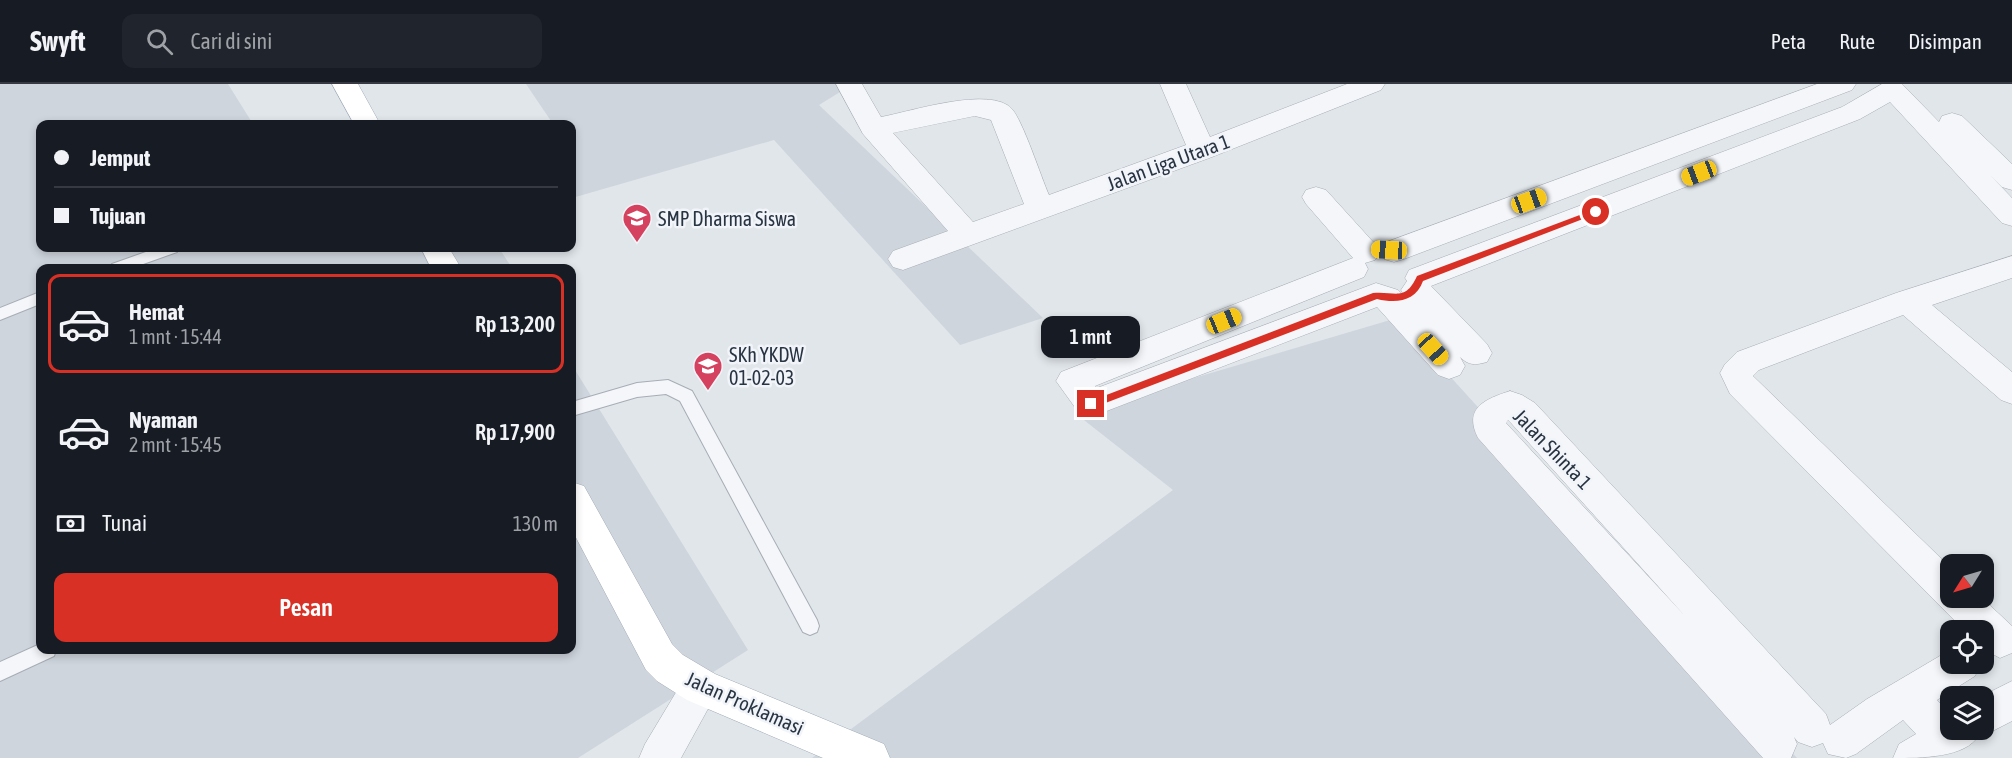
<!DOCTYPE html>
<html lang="id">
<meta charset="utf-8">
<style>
:root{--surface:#171b24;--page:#20242c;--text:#f1f3f6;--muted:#9ea1a6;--line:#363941;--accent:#d93025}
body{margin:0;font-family:"Asap Condensed",sans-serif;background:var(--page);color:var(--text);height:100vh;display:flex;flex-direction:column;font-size:22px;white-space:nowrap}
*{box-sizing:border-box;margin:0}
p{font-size:20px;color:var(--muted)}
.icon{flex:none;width:33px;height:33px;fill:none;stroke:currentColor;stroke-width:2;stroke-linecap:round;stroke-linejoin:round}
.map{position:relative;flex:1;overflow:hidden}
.panel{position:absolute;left:36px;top:180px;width:540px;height:390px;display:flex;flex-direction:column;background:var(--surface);border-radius:12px;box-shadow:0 3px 9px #0003}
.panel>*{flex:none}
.guide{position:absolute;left:36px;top:36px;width:540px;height:132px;border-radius:12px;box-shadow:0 3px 9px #0003;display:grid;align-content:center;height:132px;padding:0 18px;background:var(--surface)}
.needle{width:39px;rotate:233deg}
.fabs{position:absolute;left:1940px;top:470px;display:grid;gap:12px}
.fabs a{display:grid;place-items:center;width:54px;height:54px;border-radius:12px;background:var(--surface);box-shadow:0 3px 9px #0003;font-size:30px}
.end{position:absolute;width:27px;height:27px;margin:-14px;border:8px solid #d93025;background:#fff;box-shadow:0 0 0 3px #fff}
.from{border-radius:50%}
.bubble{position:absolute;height:42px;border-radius:12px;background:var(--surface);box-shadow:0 3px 9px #0003;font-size:20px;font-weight:600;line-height:42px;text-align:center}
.car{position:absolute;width:18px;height:36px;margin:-18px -9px;border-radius:8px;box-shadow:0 0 4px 2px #0007;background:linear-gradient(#f5c518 24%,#345 0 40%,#f5c518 0 76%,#345 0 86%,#f5c518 0)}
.guide b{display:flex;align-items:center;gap:21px;height:57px;font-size:22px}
.guide b+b{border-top:2px solid var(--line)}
.guide i{width:15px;height:15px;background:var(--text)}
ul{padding:10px 0 0;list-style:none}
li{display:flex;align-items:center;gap:18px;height:99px;margin:0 12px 9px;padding:0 6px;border:3px solid transparent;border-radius:12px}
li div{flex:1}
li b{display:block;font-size:22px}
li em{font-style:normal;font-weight:600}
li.selected{border-color:var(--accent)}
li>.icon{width:54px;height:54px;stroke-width:1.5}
.pay{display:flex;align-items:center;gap:15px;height:66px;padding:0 18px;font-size:22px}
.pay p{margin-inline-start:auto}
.button{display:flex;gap:12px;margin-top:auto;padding:12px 18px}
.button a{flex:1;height:69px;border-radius:12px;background:var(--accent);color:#fff;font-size:24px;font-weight:600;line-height:69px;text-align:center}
header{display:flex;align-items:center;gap:36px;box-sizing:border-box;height:84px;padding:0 30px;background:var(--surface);border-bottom:2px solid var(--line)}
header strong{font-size:28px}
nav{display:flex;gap:33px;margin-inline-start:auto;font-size:21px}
.search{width:420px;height:54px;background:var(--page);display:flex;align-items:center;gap:15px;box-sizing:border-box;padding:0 21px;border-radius:12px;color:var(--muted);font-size:22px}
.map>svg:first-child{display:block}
.built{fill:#cfd5dd}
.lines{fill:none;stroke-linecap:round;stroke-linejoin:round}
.lane-casing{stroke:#a6adb5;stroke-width:2}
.street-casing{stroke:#a6adb5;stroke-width:1}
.primary-casing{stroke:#a0abb7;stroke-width:1}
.lane{fill:#f4f6f9;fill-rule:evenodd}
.street{fill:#f4f6f9;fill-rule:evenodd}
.primary{fill:#fff;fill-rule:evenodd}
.route{fill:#d93025}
.labels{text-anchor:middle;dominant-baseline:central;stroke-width:5;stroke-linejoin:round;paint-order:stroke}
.street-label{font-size:20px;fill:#293443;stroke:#f1f4f8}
.poi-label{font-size:20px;fill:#293443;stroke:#f1f4f8;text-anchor:start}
</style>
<header>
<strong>Swyft</strong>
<div class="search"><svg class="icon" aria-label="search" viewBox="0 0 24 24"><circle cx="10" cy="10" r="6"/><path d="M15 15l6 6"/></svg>Cari di sini</div>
<nav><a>Peta</a><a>Rute</a><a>Disimpan</a></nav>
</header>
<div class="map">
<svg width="2012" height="674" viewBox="0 0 2012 674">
<rect width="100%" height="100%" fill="#e1e6eb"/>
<g class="built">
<polygon points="0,0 228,0 253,40 40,40 40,164 499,164 512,184 40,184 40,566 572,566 572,281 748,566 578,674 0,674"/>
<polygon points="526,0 853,0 819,21 1043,234 960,261 774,56 572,114 572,40 553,40"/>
<polygon points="1397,234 1797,674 812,674 1173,406 1075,329"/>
</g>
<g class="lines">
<g class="lane-casing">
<g id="lane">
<polygon points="157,164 179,164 177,168 132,184 110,184 112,180"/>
<polygon points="40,208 40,220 0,236 0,224"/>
<polygon points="668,296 692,307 817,536 819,542 817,548 810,551 803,548 680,317 666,310 637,313 572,332 572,318 637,299"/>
<polygon points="40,560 40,566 56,566 54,572 0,597 0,578"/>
</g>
</g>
<g class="street-casing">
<g id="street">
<path d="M836 0H862L881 33C909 28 991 1 1012 25 1023 37 1041 93 1049 111L1186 61 1160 0H1186L1210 53 1347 0H1385L1381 6 1212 73 903 186 893 183 888 175 893 167 948 147 863 50ZM975 32 991 36 1024 120 973 138 893 49Z"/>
<polygon points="1817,0 1856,0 1852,6 1404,175 1394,178 1384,175 1379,167 1384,159"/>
<path d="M1882 0H1902L1939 38 1942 32 1952 29 1962 32 2012 80V106L2002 103 1990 91 2012 114V142L2002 139 1890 18 1860 35 1431 202 1487 260 1492 269 1487 278C1476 281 1469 282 1460 273L1465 282 1460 291 1449 295 1438 291 1377 223 1091 333 1079 329 1056 297 1061 288 1353 174 1306 120 1302 113 1306 106 1316 103 1326 106 1375 160 1380 168 1375 176 1365 179 1368 185 1364 193 1095 302 1097 304 1376 199 1398 206 1405 213 1401 206 1407 197 1405 194 1409 186 1842 23Z"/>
<polygon points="2012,172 2012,194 1932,221 2012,288 2012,320 2001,316 1903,231 1759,286 1753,292 1950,483 1950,513 1981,513 2012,542 2012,569 2000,574 1983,565 1983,546 1964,546 1730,310 1720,289 1725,280 1737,268 1896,209"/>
<path d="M1510 307 1522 311 1535 319 1826 630 1830 641 1867 615 1950 566V579H1981L1975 592 1937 616 1950 630V645H1983L1982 612 2012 597V637L1983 652 1979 651C1966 674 1921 674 1893 674L1899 660 1916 650 1903 636 1856 670 1846 674 1828 670 1823 659 1812 663 1798 658 1794 653 1797 660 1791 674H1763L1478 354C1463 324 1485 315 1510 307ZM1508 336 1511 339 1685 532 1506 339Z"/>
<polygon points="701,584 715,590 720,603 681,674 639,674 645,660 687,590"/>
</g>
</g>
<g class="primary-casing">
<g id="primary">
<polygon points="332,0 358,0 380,40 354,40"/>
<polygon points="421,164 449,164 461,184 431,184"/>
<polygon points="572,398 584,402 672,560 683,571 715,590 884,660 890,674 823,674 687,616 657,597 646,586 572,446"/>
</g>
</g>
<use href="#lane" class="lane"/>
<use href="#street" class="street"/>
<use href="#primary" class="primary"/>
</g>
<path class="route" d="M1593 126 1601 128 1423 197C1416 217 1397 220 1377 215L1095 323H1088L1087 320 1088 318 1373 209C1396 207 1405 218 1417 192Z"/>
<defs>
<g id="school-pin" transform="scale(1.5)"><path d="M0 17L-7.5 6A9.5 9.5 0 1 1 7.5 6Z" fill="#d44260" stroke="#f1f4f8"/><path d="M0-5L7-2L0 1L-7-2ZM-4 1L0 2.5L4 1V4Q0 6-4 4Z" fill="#fff"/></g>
</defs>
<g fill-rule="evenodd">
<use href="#school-pin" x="637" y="134"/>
<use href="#school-pin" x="708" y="282"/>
</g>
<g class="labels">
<g class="street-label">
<text transform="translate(1168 78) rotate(-20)">Jalan Liga Utara 1</text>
<text transform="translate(1553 365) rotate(46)">Jalan Shinta 1</text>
<text transform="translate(745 619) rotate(24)">Jalan Proklamasi</text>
</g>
<g class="poi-label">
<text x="658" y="134">SMP Dharma Siswa</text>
<text x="729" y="270">SKh YKDW<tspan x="729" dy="23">01-02-03</tspan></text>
</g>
</g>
</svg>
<div class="fabs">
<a><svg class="needle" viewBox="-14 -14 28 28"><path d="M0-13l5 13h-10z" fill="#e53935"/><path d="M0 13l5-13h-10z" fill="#9ea1a6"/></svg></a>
<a><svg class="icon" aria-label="locate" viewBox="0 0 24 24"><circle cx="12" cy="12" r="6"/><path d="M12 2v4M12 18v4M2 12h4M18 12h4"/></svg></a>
<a><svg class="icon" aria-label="layers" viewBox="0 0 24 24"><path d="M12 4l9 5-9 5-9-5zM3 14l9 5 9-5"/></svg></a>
</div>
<i class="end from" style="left:1596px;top:128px"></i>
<i class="end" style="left:1091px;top:320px"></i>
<div class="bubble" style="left:1041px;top:232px;width:99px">1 mnt</div>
<i class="car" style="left:1699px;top:89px;rotate:249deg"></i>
<i class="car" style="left:1529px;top:117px;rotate:70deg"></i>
<i class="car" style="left:1389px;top:166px;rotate:273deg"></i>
<i class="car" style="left:1224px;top:237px;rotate:68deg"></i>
<i class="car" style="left:1433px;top:265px;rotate:138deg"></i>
<div class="guide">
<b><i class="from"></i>Jemput</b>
<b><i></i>Tujuan</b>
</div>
<section class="panel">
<ul>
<li class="selected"><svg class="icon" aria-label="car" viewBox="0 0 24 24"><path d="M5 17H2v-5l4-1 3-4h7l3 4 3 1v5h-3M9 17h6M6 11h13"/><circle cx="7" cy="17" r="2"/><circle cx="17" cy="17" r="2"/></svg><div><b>Hemat</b><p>1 mnt · 15:44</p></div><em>Rp 13,200</em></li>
<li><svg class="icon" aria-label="car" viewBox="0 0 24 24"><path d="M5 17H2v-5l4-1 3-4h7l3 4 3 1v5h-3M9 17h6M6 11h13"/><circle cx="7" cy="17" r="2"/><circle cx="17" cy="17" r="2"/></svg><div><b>Nyaman</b><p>2 mnt · 15:45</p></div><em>Rp 17,900</em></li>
</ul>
<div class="pay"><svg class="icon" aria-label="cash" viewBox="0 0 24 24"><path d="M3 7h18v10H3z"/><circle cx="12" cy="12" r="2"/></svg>Tunai<p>130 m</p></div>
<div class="button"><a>Pesan</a></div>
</section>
</div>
